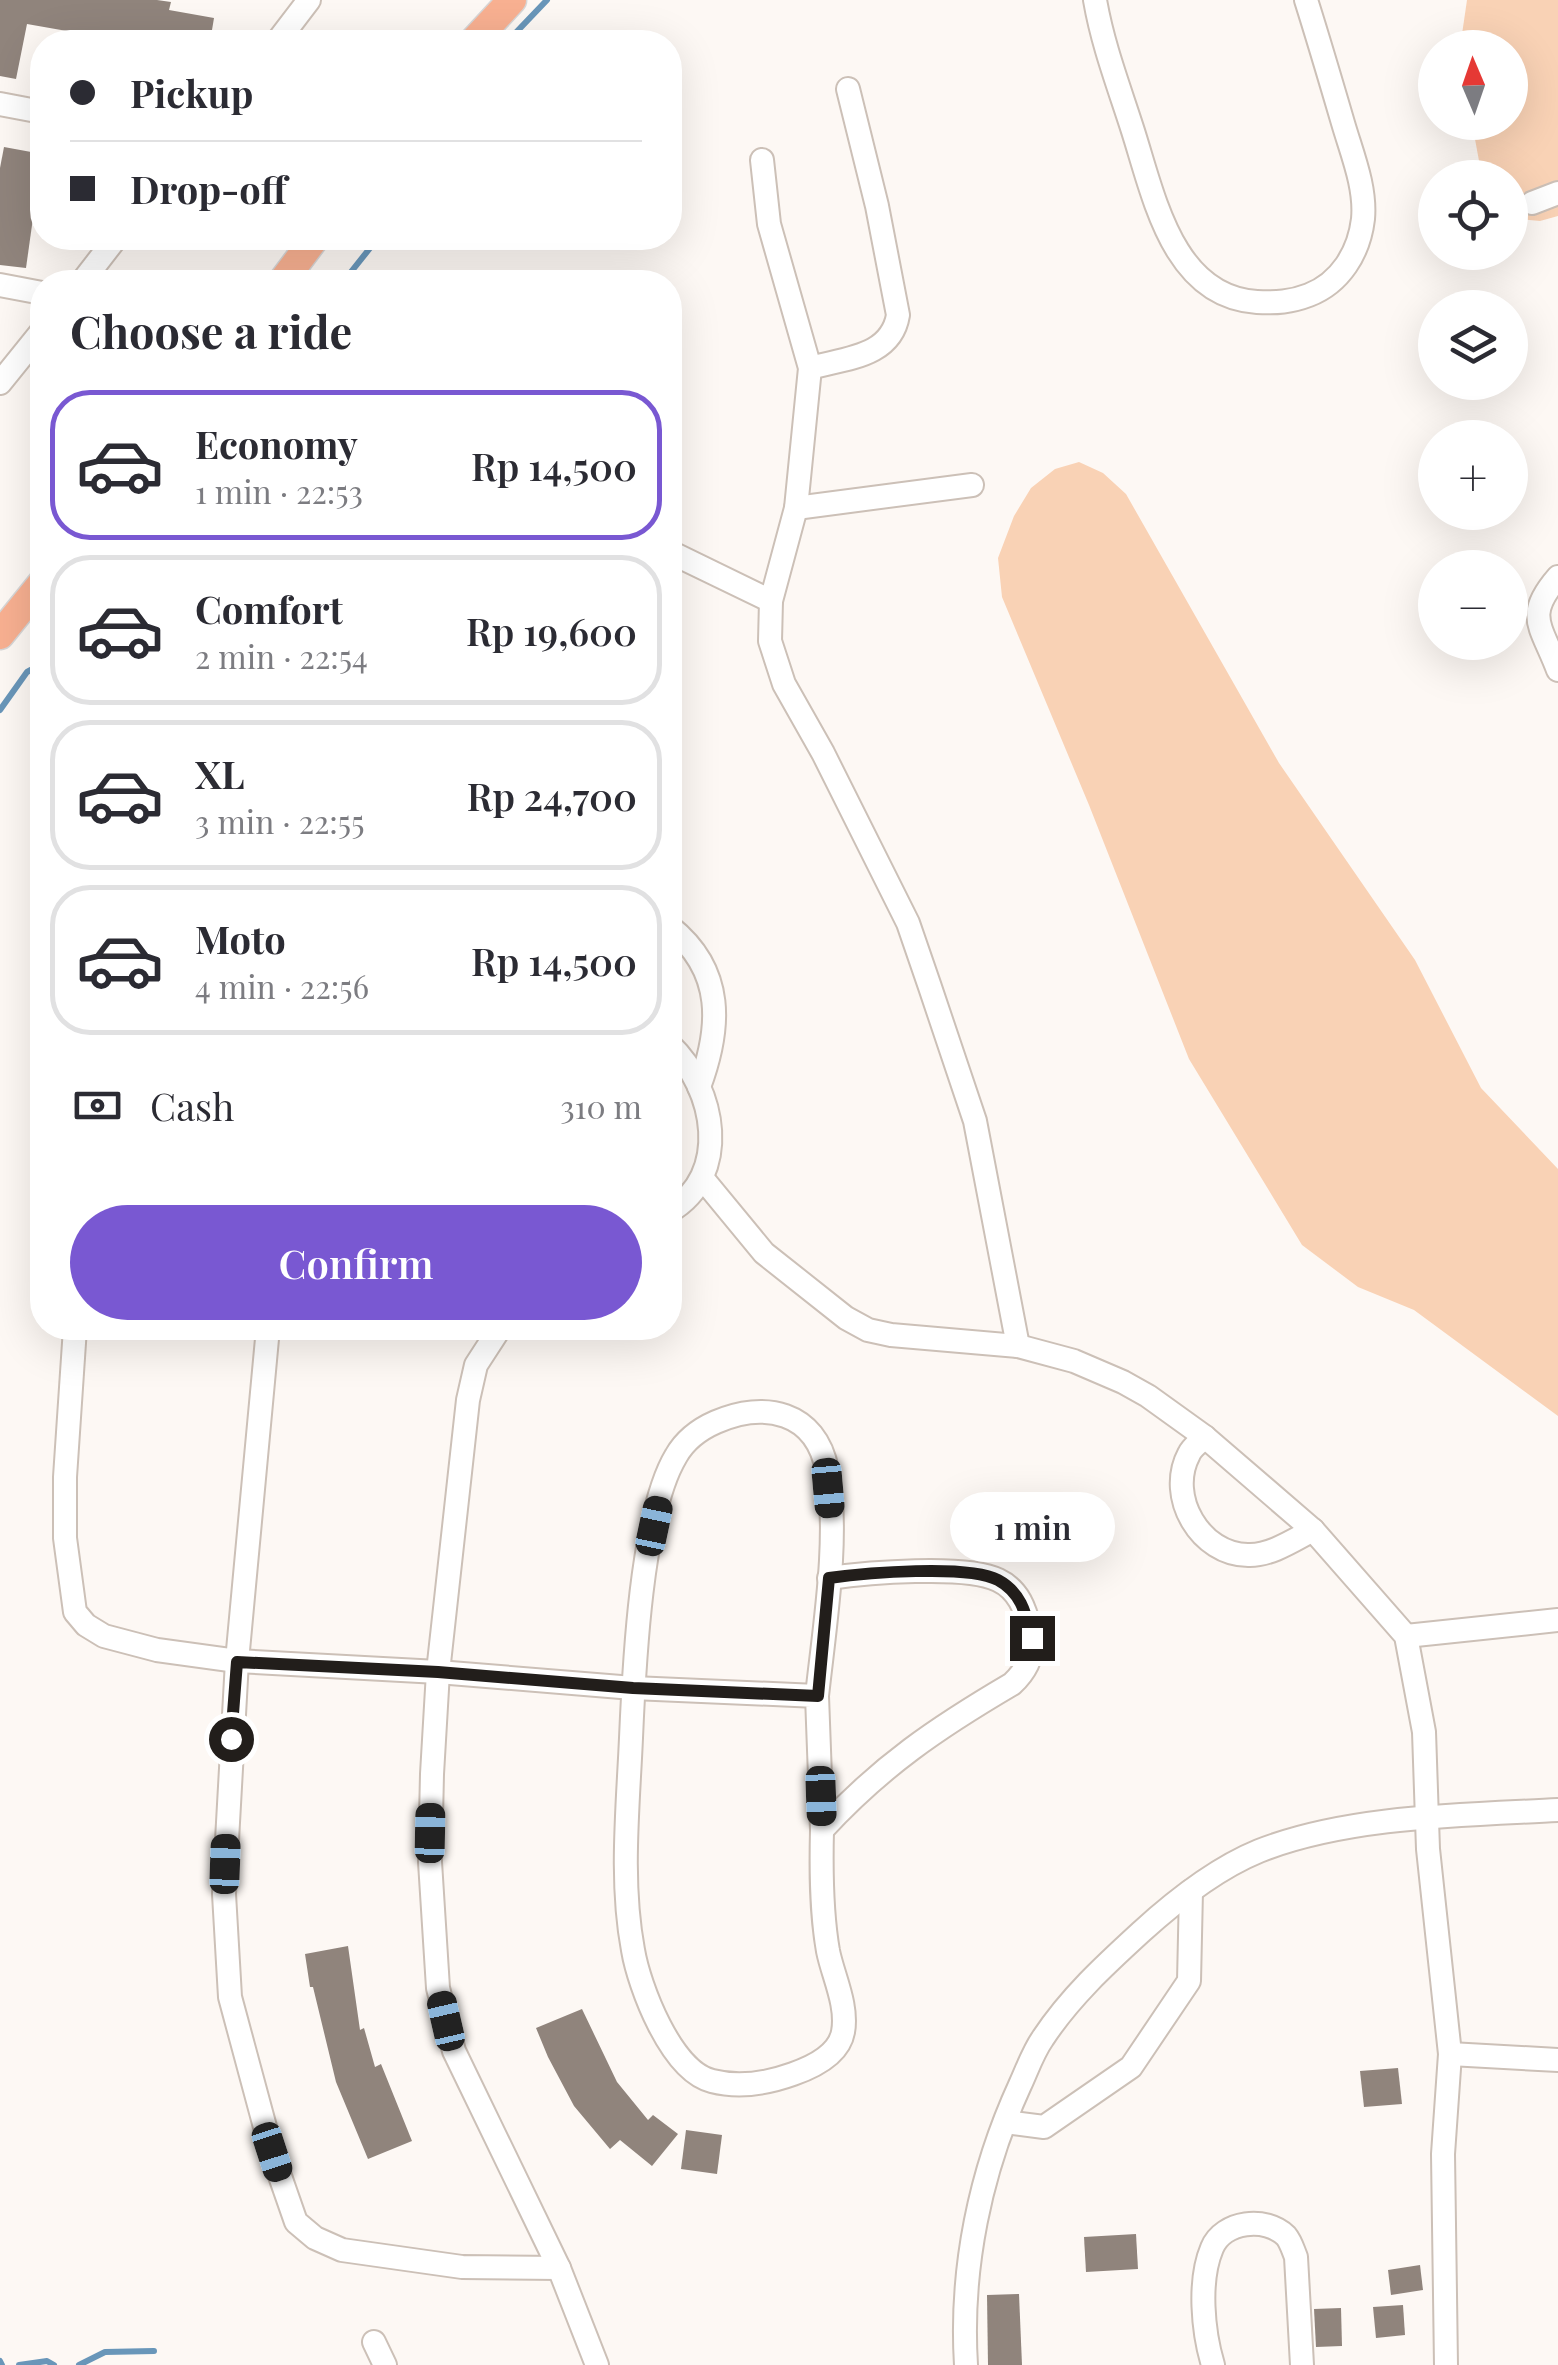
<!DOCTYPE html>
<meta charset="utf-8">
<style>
:root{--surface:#fff;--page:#f7f7f7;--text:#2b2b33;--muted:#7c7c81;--line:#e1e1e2;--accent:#7958d2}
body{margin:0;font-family:"Playfair Display",serif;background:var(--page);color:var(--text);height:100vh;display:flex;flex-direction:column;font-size:38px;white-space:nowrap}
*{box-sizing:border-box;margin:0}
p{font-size:32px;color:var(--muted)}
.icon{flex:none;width:55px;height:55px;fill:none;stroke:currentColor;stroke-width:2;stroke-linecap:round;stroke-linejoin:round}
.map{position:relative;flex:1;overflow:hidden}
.side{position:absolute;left:30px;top:270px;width:652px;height:1070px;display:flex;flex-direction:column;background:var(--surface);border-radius:40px;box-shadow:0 10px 40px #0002}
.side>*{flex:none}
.guide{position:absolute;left:30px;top:30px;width:652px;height:220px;border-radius:40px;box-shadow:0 10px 40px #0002;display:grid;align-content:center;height:220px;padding:0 40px;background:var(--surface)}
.needle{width:65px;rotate:358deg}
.fabs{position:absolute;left:1418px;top:30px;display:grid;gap:20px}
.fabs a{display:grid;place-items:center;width:110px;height:110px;border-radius:50%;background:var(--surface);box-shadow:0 10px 40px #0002;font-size:50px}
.end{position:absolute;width:45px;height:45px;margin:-22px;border:12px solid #221e1b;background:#fff;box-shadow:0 0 0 5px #fff}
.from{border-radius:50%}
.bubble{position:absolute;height:70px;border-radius:35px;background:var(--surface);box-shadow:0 10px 40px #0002;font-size:32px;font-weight:600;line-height:70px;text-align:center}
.car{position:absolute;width:30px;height:60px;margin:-30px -15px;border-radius:12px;box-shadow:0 0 8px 2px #0007;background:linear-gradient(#222 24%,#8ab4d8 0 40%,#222 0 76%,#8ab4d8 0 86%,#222 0)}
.guide b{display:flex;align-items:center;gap:35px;height:95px;font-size:38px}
.guide b+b{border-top:2px solid var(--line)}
.guide i{width:25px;height:25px;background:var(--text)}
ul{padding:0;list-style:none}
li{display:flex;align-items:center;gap:30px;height:150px;margin:0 20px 15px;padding:0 20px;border:5px solid var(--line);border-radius:40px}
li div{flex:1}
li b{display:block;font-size:38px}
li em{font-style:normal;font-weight:600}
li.current{border-color:var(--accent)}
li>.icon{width:90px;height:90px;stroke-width:1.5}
h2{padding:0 40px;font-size:45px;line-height:120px}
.pay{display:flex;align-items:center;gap:25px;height:110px;padding:0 40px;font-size:38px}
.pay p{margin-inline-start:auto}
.primary-button{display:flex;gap:20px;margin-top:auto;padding:20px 40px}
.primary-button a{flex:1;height:115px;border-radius:60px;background:var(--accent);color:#fff;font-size:40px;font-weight:600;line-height:115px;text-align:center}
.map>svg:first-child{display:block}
.green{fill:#f9d2b5}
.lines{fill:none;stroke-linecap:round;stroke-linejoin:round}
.stream{stroke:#6996b9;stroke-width:6}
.building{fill:#90847c}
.minor-casing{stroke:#ccc0b7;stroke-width:26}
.major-casing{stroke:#d7d6d6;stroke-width:31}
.minor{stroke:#fff;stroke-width:22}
.major{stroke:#f8b091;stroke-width:28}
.route{stroke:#221e1b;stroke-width:12}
</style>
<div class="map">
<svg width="1558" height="2365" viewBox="0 0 1558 2365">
<rect width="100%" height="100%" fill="#fdf8f4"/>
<g class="green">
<polygon points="1467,0 1558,0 1558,216 1540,221 1510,218 1510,178 1482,177 1472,123 1510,122 1510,48 1460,48"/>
<polygon points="1079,462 1103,473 1126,494 1279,763 1415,960 1481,1088 1558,1169 1558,1416 1414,1310 1358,1287 1302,1245 1189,1059 1089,805 1002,597 998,558 1014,516 1031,488 1055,469"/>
</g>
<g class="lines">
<g class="stream">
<polyline points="507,42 547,0"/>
<polyline points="343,282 378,238"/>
<polyline points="0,710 27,672 38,666 42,648"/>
<polyline points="0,2361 2,2365"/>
<polyline points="19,2365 47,2361 54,2365"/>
<polyline points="79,2365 105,2352 154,2351"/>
</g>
</g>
<g class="building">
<polygon points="0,0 157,0 171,2 169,10 214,18 210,42 118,40 27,24 16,79 0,76"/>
<polygon points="4,147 42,154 26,268 0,265 0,168"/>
<polygon points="348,1946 360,2030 364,2028 375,2067 381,2064 412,2141 368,2159 336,2082 313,1987 310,1987 305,1954"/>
<polygon points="582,2009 617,2082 648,2120 653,2115 678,2134 652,2166 620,2140 610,2149 574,2106 548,2057 536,2028"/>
<polygon points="1398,2068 1402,2104 1364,2107 1360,2071"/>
<polygon points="686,2130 722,2135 717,2174 681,2169"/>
<polygon points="1136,2234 1138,2269 1086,2272 1084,2237"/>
<polygon points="1420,2265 1423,2290 1391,2295 1388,2270"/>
<polygon points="1019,2294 1022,2365 988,2365 987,2295"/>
<polygon points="1403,2305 1405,2335 1376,2338 1373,2307"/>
<polygon points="1341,2308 1342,2346 1316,2347 1314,2309"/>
</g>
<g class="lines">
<g class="minor-casing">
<g id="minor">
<path d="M1095 0C1103 46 1119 87 1133 131 1154 197 1173 297 1257 302 1276 303 1291 302 1309 295 1340 283 1359 253 1363 219 1366 187 1352 154 1343 123 1331 82 1319 41 1306 0"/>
<polyline points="277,42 309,0"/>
<polyline points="0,104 42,112"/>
<polyline points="762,160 769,224 810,368 796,508 771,601 770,641 784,684 823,753 908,923 930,987 975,1121 1018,1346"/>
<polyline points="1532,203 1558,193"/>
<polyline points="82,282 116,238"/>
<polyline points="0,285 42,293"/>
<path d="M810 368C846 358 891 357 898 315L877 206 848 89"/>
<polyline points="0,383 42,331"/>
<polyline points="796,508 972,485"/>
<polyline points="670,552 771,601"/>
<path d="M1558 577C1524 616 1541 625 1558 670"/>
<path d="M670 927C725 971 721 1028 699 1087"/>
<path d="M670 1045C716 1089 731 1175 670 1211"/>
<polyline points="703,1179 764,1253 846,1318 868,1330 891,1335 1018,1346 1074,1361 1123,1382 1148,1396 1205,1437 1313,1530 1406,1636 1424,1732 1428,1849 1450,2054 1443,2154 1446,2365"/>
<path d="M75 1328 65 1477V1538L75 1612 86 1625 104 1636 157 1650 237 1661 438 1672 633 1688 817 1696 822 1830C881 1766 937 1728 1012 1684 1028 1669 1036 1652 1030 1629 1025 1609 1019 1590 998 1580 966 1564 865 1573 829 1578"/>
<polyline points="268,1328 237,1661 224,1894 230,1997 272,2153 296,2222 315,2238 342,2250 462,2267 559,2268"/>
<polyline points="500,1328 476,1365 468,1400 438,1672 432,1774 430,1862 438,1988 454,2051 559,2268 597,2365"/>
<path d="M1205 1437C1200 1442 1192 1447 1189 1454 1166 1497 1201 1555 1248 1555 1270 1556 1294 1540 1313 1530"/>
<polyline points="1406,1636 1558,1620"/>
<path d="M817 1696C824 1630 840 1534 827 1470 816 1411 764 1401 716 1422 700 1429 685 1440 676 1456 641 1514 634 1668 631 1738 628 1807 620 1881 633 1950 639 1986 671 2071 712 2081 739 2088 768 2083 793 2074 813 2067 839 2054 843 2032 848 2005 833 1976 828 1951 821 1911 821 1870 822 1830"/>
<polyline points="1450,2054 1558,2060"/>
<polyline points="1005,2122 1044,2127 1131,2067 1189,1981 1191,1891"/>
<polyline points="374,2342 385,2365"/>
<path d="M966 2365C960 2269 980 2172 1020 2085 1027 2070 1033 2052 1043 2038 1070 1997 1105 1965 1141 1932 1175 1901 1215 1869 1259 1851 1347 1816 1464 1815 1558 1810"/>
<path d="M1213 2365C1203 2332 1198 2281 1212 2248 1223 2221 1266 2216 1286 2236 1291 2242 1293 2250 1296 2257L1302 2365"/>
</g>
</g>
<g class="major-casing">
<g id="major">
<polyline points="473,42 512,0"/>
<polyline points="282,282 315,238"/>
<polyline points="0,635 42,583"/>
</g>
</g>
<use href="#minor" class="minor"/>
<use href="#major" class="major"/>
</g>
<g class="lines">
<path class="route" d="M231 1739 237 1662 438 1672 633 1688 818 1696 829 1578C865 1573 968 1564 998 1580 1022 1593 1026 1615 1032 1638"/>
</g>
</svg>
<div class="fabs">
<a><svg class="needle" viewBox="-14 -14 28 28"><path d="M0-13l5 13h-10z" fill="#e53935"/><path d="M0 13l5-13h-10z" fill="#7c7c81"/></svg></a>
<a><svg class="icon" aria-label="locate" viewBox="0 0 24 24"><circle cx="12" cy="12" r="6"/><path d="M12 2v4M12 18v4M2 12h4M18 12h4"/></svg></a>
<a><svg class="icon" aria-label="layers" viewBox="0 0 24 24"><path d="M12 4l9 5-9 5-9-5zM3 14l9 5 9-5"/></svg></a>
<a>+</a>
<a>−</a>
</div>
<i class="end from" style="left:231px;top:1739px"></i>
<i class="end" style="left:1032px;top:1638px"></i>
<div class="bubble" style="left:950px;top:1492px;width:165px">1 min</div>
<i class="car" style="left:828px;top:1488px;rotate:175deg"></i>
<i class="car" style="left:654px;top:1526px;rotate:12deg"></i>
<i class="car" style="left:821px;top:1796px;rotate:178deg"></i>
<i class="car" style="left:430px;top:1833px;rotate:1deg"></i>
<i class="car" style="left:225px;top:1864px;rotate:2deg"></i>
<i class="car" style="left:446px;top:2021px;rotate:347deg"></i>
<i class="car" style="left:272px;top:2152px;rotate:162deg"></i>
<div class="guide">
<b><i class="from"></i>Pickup</b>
<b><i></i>Drop-off</b>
</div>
<section class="side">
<h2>Choose a ride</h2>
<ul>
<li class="current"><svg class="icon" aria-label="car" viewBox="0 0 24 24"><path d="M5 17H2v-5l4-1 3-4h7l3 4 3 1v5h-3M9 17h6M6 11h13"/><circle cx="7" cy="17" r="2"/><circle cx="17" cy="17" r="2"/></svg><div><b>Economy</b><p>1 min · 22:53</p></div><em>Rp 14,500</em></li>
<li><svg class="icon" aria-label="car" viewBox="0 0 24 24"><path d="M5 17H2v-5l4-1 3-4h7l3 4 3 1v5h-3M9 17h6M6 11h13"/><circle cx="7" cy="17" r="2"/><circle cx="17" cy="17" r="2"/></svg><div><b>Comfort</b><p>2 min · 22:54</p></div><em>Rp 19,600</em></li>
<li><svg class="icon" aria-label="car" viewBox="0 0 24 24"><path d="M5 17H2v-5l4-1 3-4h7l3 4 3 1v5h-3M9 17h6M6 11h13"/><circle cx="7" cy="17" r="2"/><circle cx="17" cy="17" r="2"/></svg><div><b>XL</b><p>3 min · 22:55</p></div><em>Rp 24,700</em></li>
<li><svg class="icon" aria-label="car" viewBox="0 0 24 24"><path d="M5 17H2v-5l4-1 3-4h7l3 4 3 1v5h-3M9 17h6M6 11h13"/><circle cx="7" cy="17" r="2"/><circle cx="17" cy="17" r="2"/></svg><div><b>Moto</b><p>4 min · 22:56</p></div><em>Rp 14,500</em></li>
</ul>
<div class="pay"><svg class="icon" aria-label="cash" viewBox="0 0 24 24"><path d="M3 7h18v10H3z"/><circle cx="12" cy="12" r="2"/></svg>Cash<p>310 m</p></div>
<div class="primary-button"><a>Confirm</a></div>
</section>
</div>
